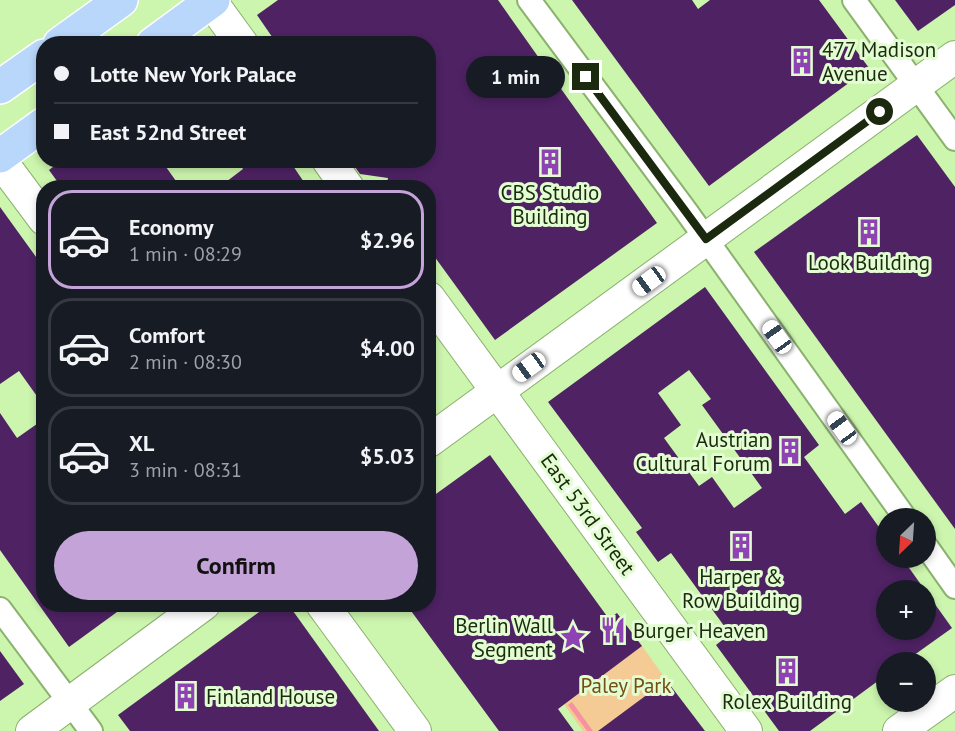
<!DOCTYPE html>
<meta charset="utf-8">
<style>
:root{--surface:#171b24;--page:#20242c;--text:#f1f3f6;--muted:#9ea1a6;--line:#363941;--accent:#c4a3d8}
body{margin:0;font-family:"PT Sans",sans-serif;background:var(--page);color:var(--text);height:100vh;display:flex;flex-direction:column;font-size:22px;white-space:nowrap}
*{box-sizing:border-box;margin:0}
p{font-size:20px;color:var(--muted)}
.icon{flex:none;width:33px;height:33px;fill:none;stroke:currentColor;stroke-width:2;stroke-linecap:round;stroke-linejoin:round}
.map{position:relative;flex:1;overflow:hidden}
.drawer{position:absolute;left:36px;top:180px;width:400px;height:432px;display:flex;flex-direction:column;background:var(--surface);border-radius:24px;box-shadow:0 3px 9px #0003}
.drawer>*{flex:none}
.hud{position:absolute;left:36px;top:36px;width:400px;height:132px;border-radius:24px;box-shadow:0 3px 9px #0003;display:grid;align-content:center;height:132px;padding:0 18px;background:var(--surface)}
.needle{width:39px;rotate:205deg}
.fabs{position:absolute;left:876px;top:508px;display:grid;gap:12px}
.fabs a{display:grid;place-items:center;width:60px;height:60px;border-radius:50%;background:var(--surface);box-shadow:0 3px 9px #0003;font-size:30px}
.end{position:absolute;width:27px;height:27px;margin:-14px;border:8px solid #1b2a0e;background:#fff;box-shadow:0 0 0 3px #fff}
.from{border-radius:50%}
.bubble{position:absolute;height:42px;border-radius:21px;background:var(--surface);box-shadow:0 3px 9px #0003;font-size:20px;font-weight:700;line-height:42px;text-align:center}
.car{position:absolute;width:18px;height:36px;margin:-18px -9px;border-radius:8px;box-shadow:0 0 4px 2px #0007;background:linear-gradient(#fff 24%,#345 0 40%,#fff 0 76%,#345 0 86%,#fff 0)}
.hud b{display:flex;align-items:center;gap:21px;height:57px;font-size:22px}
.hud b+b{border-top:2px solid var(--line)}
.hud i{width:15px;height:15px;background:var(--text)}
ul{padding:10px 0 0;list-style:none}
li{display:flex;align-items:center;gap:18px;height:99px;margin:0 12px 9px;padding:0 6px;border:3px solid var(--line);border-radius:24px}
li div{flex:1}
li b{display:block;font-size:22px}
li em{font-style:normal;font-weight:700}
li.selected{border-color:var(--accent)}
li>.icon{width:54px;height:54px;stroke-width:1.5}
.primary-button{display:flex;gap:12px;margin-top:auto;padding:12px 18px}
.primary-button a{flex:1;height:69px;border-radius:36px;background:var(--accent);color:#111;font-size:24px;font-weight:700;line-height:69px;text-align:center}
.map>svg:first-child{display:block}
.green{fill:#f4ca95}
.water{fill:#f594a0}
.building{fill:#4e2263;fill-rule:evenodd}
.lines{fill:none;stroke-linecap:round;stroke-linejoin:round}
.minor-casing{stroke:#8ab16d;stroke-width:26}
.secondary-casing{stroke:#8ab16d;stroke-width:34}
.primary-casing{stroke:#fff;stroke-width:36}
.minor{stroke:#fff;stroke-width:22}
.secondary{stroke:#fff;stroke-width:32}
.primary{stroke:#b8d7fb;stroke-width:33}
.route{stroke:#1b2a0e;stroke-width:8}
.labels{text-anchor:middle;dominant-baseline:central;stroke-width:6;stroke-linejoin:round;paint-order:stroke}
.poi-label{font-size:21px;fill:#1b2a0e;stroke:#e3fdd2}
.street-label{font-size:21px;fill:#1b2a0e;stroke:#e3fdd2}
.park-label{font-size:21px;fill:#754f14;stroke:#e3fdd2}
</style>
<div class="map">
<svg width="955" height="731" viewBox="0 0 955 731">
<rect width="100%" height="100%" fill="#ccf5ae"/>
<polygon class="green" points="642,646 667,681 598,731 583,731 564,704"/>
<polygon class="water" points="572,702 593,731 587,731 568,705"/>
<g class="building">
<polygon points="278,0 498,0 539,58 536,71 549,72 657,223 495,340 429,249 429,188 386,188 388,178 360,174 350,160 429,160 429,44 277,44 257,15"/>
<polygon points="572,0 692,0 698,9 710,0 819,0 869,68 709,186"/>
<polygon points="895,0 955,0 955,5 918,31"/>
<polygon points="917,135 955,187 955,529 754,252"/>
<polygon points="62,160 161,160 181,188 62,188 49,170"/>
<polygon points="237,160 289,160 308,188 218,188 243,169"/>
<polygon points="0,207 44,268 44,406 19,371 0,384"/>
<path d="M705 287 819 445 804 457 845 514 861 502 886 537V558H902L952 628 903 663H886V675L810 731H779L716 645 730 634 671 553 658 562 636 532 642 528 548 402ZM689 370 711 399 702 405 762 488 734 508 712 477 699 486 664 438 681 425 658 393ZM886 591H926V630H886Z"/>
<polygon points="0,413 17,438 44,419 44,604 128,604 69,647 0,550"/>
<polygon points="490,455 609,619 617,613 642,646 558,709 574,731 499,731 406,604 429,604 429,499"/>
<polygon points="270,604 288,604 379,731 130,731 118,715"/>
<polygon points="0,651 24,684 0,701"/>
<polygon points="667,681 705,731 598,731 648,694"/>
</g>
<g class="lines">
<g class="minor-casing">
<g id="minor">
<polyline points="529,0 686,211 906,519"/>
<polyline points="854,0 955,139"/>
<polyline points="926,546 955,587"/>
<polyline points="0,609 91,731"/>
</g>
</g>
<g class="secondary-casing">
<g id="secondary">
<polyline points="210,0 242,44"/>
<polyline points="0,160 44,219"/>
<polyline points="328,160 348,188"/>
<polyline points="429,298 746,731"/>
<polyline points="429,441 955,57"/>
<polyline points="322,604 415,731"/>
<polyline points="32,731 204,604"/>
<polyline points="899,731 955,691"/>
</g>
</g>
<g class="primary-casing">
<g id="primary">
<polyline points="60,44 121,0"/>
<polyline points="153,44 213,0"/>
<polyline points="0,87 44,56"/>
<polyline points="0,156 44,124"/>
</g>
</g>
<use href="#minor" class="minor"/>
<use href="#secondary" class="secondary"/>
<use href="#primary" class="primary"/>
</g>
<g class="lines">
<polyline class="route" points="586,77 706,239 880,112"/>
</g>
<defs>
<g id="building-bare" transform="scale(2.07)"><path d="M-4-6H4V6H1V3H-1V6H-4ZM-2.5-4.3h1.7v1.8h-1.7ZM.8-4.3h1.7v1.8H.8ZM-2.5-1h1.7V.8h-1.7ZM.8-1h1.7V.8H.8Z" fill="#8e42b3" stroke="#e3fdd2" stroke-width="2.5" paint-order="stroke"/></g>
<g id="restaurant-bare" transform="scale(2.07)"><path d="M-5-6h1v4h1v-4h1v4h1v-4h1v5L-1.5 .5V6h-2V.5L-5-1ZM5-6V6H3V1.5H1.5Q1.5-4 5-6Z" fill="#8e42b3" stroke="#e3fdd2" stroke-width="2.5" paint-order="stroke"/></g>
<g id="sight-bare" transform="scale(2.07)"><path d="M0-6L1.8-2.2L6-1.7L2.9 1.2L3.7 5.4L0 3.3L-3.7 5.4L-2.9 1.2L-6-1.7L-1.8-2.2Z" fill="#8e42b3" stroke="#e3fdd2" stroke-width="2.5" paint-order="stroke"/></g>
</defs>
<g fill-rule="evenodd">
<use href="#building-bare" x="802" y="61"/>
<use href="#building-bare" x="550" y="162"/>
<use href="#building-bare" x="869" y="232"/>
<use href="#building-bare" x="790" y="451"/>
<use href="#building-bare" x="741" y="546"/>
<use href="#restaurant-bare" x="613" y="630"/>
<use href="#sight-bare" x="573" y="637"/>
<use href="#building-bare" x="787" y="671"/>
<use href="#building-bare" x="186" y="696"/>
</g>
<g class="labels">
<g class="poi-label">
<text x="822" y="49" text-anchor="start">477 Madison<tspan x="822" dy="24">Avenue</tspan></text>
<text x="550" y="192">CBS Studio<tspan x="550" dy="24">Building</tspan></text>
<text x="869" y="262">Look Building</text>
<text x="770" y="439" text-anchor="end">Austrian<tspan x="770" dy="24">Cultural Forum</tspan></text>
<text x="741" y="576">Harper &amp;<tspan x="741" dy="24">Row Building</tspan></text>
<text x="553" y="625" text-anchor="end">Berlin Wall<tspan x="553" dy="24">Segment</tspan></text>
<text x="633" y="630" text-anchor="start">Burger Heaven</text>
<text x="206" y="696" text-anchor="start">Finland House</text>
<text x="787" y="701">Rolex Building</text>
</g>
<g class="street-label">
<text transform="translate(588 514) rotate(54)">East 53rd Street</text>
</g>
<g class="park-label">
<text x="626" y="685">Paley Park</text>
</g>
</g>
</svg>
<div class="fabs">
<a><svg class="needle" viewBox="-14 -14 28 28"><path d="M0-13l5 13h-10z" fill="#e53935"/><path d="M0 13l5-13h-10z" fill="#9ea1a6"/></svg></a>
<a>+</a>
<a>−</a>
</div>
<i class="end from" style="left:880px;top:112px"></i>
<i class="end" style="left:586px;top:77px"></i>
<div class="bubble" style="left:466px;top:56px;width:99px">1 min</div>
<i class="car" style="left:649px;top:281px;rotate:234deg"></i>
<i class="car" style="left:777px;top:337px;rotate:325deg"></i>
<i class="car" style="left:529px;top:367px;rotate:234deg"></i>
<i class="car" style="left:842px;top:428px;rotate:324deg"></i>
<div class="hud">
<b><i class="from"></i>Lotte New York Palace</b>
<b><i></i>East 52nd Street</b>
</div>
<section class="drawer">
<ul>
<li class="selected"><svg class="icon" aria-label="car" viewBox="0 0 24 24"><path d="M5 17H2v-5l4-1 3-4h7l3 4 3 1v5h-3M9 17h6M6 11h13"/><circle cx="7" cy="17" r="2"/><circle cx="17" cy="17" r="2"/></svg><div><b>Economy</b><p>1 min · 08:29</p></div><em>$2.96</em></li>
<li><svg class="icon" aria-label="car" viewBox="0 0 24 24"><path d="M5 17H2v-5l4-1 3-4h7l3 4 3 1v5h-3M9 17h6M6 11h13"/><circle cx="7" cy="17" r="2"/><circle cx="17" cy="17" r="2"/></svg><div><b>Comfort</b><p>2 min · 08:30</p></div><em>$4.00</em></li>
<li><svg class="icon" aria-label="car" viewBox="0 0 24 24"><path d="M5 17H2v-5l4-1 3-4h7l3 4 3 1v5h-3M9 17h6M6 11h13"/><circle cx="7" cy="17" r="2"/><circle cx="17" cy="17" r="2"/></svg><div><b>XL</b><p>3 min · 08:31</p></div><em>$5.03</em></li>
</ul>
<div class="primary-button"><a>Confirm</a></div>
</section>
</div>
